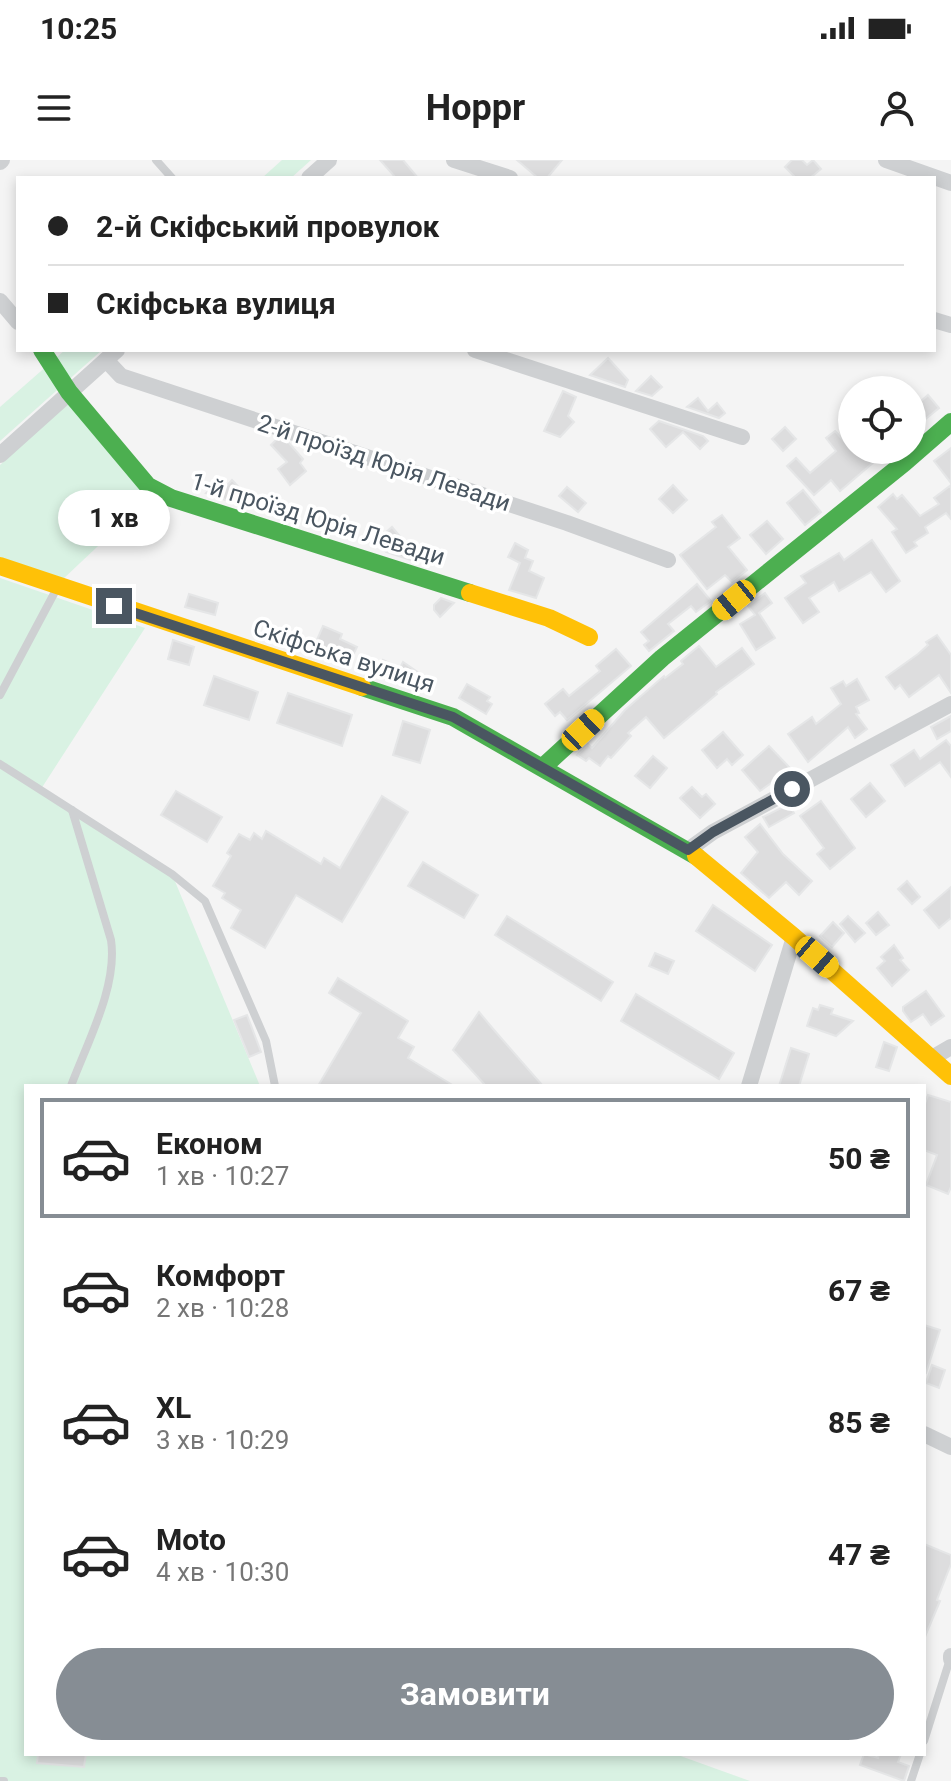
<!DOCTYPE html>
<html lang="uk">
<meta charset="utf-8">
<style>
:root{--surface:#fff;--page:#f6f6f6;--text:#222;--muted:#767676;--line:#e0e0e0;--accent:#868d94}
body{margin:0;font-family:Roboto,sans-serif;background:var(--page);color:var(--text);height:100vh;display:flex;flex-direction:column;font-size:30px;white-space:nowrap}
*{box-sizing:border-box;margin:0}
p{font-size:26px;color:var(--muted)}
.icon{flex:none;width:44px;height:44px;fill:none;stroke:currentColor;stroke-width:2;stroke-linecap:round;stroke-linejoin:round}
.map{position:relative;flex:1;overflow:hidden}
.sheet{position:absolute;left:24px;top:924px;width:902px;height:672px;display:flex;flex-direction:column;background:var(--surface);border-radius:0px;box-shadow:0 4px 12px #0003}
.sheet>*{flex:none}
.top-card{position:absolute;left:16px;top:16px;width:920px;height:176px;border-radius:0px;box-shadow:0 4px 12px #0003;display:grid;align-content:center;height:176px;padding:0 32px;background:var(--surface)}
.fabs{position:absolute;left:838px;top:216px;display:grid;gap:16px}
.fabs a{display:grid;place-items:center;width:88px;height:88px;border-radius:50%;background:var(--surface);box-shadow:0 4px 12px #0003;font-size:40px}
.end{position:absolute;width:36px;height:36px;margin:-18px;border:10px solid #4a5661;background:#fff;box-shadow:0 0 0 4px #fff}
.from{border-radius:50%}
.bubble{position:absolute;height:56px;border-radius:28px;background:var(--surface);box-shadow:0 4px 12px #0003;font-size:26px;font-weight:700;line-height:56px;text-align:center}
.car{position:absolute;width:24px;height:48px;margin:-24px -12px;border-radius:10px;box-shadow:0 0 6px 2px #0007;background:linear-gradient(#f5c518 24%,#345 0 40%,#f5c518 0 76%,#345 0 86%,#f5c518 0)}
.top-card b{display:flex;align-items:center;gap:28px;height:76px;font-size:30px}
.top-card b+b{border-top:2px solid var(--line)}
.top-card i{width:20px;height:20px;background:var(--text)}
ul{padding:14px 0 0;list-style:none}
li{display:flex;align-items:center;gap:24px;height:120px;margin:0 16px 12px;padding:0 16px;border:4px solid transparent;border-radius:0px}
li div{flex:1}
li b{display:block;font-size:30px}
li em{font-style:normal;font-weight:700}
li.on{border-color:var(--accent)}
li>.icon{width:72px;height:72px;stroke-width:1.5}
.primary-button{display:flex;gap:16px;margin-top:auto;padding:16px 32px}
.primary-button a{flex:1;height:92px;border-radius:48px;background:var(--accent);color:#fff;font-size:32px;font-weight:700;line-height:92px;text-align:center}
.status{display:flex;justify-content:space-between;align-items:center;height:56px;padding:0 40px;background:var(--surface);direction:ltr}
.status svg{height:22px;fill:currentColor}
header{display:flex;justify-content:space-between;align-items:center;height:104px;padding:0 32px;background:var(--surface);font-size:36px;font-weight:700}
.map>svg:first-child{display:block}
.green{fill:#d9f2e3}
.building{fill:#ddddde;stroke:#e5e6e7;stroke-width:2}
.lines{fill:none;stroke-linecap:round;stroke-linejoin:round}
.lane{stroke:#ced0d2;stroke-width:8}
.street{stroke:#ced0d2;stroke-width:16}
.fast{stroke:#4caf50;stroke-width:18}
.slow{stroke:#ffc107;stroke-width:18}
.route{stroke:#4a5661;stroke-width:10}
.labels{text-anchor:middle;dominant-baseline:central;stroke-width:7;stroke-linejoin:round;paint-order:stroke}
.street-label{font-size:24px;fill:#4a5661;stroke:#fff}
</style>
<div class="status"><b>10:25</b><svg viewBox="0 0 49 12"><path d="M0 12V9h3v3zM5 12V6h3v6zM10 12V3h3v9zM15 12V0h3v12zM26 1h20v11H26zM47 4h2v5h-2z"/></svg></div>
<header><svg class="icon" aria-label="menu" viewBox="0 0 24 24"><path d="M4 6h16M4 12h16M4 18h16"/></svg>Hoppr<svg class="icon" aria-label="person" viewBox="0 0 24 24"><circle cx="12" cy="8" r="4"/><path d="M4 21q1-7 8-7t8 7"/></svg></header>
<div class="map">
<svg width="951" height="1621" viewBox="0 0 951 1621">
<rect width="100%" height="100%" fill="#f4f4f4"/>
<g class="green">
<polygon points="282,0 311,0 291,18 262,18"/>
<polygon points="65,190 102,190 0,281 0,247"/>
<polygon points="69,242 150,337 62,420 0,397 0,305"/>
<polygon points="0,418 145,468 41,629 172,714 260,926 26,926 26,1594 675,1594 750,1621 0,1621"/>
</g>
<g class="building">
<polygon points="380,0 403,0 418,18 396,18"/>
<polygon points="517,0 562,0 547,18 538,18"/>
<polygon points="792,0 802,0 807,5 813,0 821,9 810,18 796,18 785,7"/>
<polygon points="608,198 628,220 625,227 590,215"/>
<polygon points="651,216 662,227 652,236 636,231"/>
<polygon points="563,231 576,237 568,256 574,262 560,277 544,271"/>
<polygon points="928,235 939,248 912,270 912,249"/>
<polygon points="698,238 708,251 717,243 725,253 719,258 687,247"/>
<polygon points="659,261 703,276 708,281 700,289 683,272 666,287 650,269"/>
<polygon points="785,267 796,279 783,291 772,279"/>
<polygon points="835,271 852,290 888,290 840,331 831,320 814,335 787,306 796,298 810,313 836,291 826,278"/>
<polygon points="277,279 289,283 303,299 300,303 306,311 290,325 278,309 287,302 271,285"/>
<polygon points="951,288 951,323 934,301"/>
<polygon points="232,320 246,335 237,344 206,333 215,325 221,332"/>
<polygon points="673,325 687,340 673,353 659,339"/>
<polygon points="951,325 951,359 946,353 925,367 928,373 914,382 917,386 906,393 892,372 897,369 878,347 893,334 897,339 902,335 920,356 939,344 934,338"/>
<polygon points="567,327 586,343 578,352 559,336"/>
<polygon points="803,330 821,352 805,365 787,343"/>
<polygon points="722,355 740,378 728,387 747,410 732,422 725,415 707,429 680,395 716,367 712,362"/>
<polygon points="767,361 783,379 766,394 750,375"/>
<polygon points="392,367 403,380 394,388 413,397 411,400 386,392 377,380"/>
<polygon points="872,380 900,421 886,432 871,412 839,431 834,422 809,438 819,452 803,463 785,438 806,423 801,416 839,393 844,400"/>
<polygon points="515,383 528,390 525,398 533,401 529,411 544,418 536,438 509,430 520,403 508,397"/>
<polygon points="697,424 711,441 696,452 691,446 668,464 674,471 649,491 644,485 649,481 641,472"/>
<polygon points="765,433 772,443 759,453 775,478 756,490 740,464 755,455 748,446"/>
<polygon points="189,434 218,443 215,455 185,447"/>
<polygon points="441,438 454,443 440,457 434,450 434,445"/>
<polygon points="323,466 342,474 340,479 357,487 349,503 313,489"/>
<polygon points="937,475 951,495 951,533 939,515 909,537 900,525 895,529 886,517 918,494 928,485 926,482"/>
<polygon points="173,480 194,487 189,505 168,499"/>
<polygon points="699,486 716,507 742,488 754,504 716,532 717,534 664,578 646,557 628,573 631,576 611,598 608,596 600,606 589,598 586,601 577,595 588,584 592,588 625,550 664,516 665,518 683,504 681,501"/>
<polygon points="616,489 631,506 567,560 560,552 555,556 545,544 563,529 569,536 600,511 596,506"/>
<polygon points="383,500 400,508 403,502 419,513 411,523 398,513 396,520 379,512"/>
<polygon points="214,516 258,532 249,560 204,545"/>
<polygon points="857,519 869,540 856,547 859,553 856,554 867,569 855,578 848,567 808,602 788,574 812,557 816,564 841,544 831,528 843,521 846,526"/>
<polygon points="467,524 490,537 487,541 492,544 486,554 459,538"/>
<polygon points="288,533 352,555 342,586 277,563"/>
<polygon points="951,556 951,571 937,579 931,567"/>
<polygon points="403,561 430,570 420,603 393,595"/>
<polygon points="723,572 743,595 732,605 727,599 717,608 702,590"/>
<polygon points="946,580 951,586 951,617 940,602 905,626 891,605 914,590 920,599"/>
<polygon points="769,586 791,609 760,631 742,610"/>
<polygon points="653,596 667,608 650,628 635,616"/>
<polygon points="870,623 885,641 866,657 851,639"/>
<polygon points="692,627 702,637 706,634 715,644 700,658 680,638"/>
<polygon points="176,631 222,657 207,682 161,655"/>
<polygon points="382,636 408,652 342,762 296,735 265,788 231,768 241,750 222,738 225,733 213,726 231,696 227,693 239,674 250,680 254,673 262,679 266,671 321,704 324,698 340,708"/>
<polygon points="821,641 855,688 830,709 817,694 824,688 800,656"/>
<polygon points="789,644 794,653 769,667 763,657"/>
<polygon points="760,664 783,694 812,721 799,735 786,722 769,738 741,713 758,692 745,677"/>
<polygon points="423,702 478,735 464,758 408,726"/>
<polygon points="907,721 920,737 912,744 898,729"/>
<polygon points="951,727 951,758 939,768 924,750"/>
<polygon points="713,745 772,785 755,811 696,771"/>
<polygon points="878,752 889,765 876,775 866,763"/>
<polygon points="507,756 613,822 601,841 495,775"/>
<polygon points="848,756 865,773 855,782 840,764"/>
<polygon points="833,762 844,773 832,787 820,776"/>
<polygon points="894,785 903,798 900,800 909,810 892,826 877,808 885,801 881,797"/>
<polygon points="655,793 674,801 668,814 649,806"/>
<polygon points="338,818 408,861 398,878 414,887 408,898 454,926 318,926 361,853 329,833"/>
<polygon points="926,831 944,856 931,865 923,854 911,862 903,851 903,847"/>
<polygon points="636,834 734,893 719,919 621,861"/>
<polygon points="820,845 833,849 831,854 853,861 836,876 807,866 813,848 818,850"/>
<polygon points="479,852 494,870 543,926 486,926 453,890"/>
<polygon points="247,855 261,892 249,897 234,860"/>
<polygon points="884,882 897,887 889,911 876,907"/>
<polygon points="791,888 809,894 799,926 779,926"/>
<polygon points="928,935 951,942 951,1027 948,1034 926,1025 937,995 924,990 924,947"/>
<polygon points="924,1165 940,1170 926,1213 924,1213"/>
<polygon points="932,1205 945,1210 939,1228 926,1223"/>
<polygon points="924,1384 951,1395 951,1404 937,1440 940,1441 924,1479"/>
<polygon points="38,1594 86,1594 84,1607 37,1603"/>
<polygon points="864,1594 878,1598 879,1594 901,1594 898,1602 909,1606 904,1621 860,1605"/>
</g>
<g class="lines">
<g class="lane">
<polyline points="156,0 172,18"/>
<polyline points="0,535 57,428"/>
<polyline points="0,604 172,714 205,741 266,881 275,926"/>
<path d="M71 926C87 883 118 826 111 780L72 650"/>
<polyline points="924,1581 950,1499"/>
<polyline points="0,1621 4,1621"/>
<polyline points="911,1621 920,1594"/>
</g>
<g class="street">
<polyline points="454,0 510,18"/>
<polyline points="886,0 951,23"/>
<polyline points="0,2 2,0"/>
<polyline points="309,18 329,0"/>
<polyline points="0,141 18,162"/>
<polyline points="934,160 951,165"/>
<polyline points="475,190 742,277"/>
<polyline points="106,200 121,216 567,363 668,400"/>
<polyline points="0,295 117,190"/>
<polyline points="688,690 713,672 951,544"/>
<polyline points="932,898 951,887"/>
<polyline points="749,926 794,777"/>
<polyline points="924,1274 951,1287"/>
<polyline points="951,1496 951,1499"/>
</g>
<g class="fast">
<polyline points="42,190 69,232 148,326 171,338 470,433"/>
<polyline points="362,527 453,557 696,696"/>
<polyline points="543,607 662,498 904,303 951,262"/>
</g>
<g class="slow">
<polyline points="0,406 362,527"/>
<polyline points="470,433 549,458 589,477"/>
<polyline points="696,696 794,777 951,916"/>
</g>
</g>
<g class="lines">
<polyline class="route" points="114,446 453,557 688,690 713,672 792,629"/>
</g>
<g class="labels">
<g class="street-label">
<text transform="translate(384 303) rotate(18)">2-й проїзд Юрія Левади</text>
<text transform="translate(318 359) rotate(17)">1-й проїзд Юрія Левади</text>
<text transform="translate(344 496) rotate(18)">Скіфська вулиця</text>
</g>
</g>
</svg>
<div class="fabs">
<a><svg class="icon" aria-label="locate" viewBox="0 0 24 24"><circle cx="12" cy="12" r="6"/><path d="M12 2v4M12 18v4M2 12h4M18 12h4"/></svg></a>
</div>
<i class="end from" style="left:792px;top:629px"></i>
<i class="end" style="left:114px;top:446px"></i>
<div class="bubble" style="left:58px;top:330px;width:112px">1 хв</div>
<i class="car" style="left:734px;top:440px;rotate:231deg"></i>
<i class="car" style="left:583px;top:570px;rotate:47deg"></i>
<i class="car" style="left:817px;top:797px;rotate:131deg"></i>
<div class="top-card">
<b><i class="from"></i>2-й Скіфський провулок</b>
<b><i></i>Скіфська вулиця</b>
</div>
<section class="sheet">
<ul>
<li class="on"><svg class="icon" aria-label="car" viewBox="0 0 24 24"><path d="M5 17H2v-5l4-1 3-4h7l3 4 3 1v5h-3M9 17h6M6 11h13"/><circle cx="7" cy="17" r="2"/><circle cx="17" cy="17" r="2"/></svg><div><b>Економ</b><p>1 хв · 10:27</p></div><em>50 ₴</em></li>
<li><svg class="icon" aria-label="car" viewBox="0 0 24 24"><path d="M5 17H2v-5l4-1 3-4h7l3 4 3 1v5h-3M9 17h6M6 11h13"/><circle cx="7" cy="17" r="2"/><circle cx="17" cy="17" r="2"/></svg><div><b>Комфорт</b><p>2 хв · 10:28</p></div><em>67 ₴</em></li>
<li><svg class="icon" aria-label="car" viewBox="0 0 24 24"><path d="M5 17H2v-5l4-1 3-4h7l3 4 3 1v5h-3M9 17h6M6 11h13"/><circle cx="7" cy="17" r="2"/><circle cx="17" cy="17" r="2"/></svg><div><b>XL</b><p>3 хв · 10:29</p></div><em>85 ₴</em></li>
<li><svg class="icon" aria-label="car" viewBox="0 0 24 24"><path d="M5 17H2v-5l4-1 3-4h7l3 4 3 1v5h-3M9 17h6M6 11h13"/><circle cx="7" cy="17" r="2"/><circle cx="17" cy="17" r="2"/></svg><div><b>Moto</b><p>4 хв · 10:30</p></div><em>47 ₴</em></li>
</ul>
<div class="primary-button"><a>Замовити</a></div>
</section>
</div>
